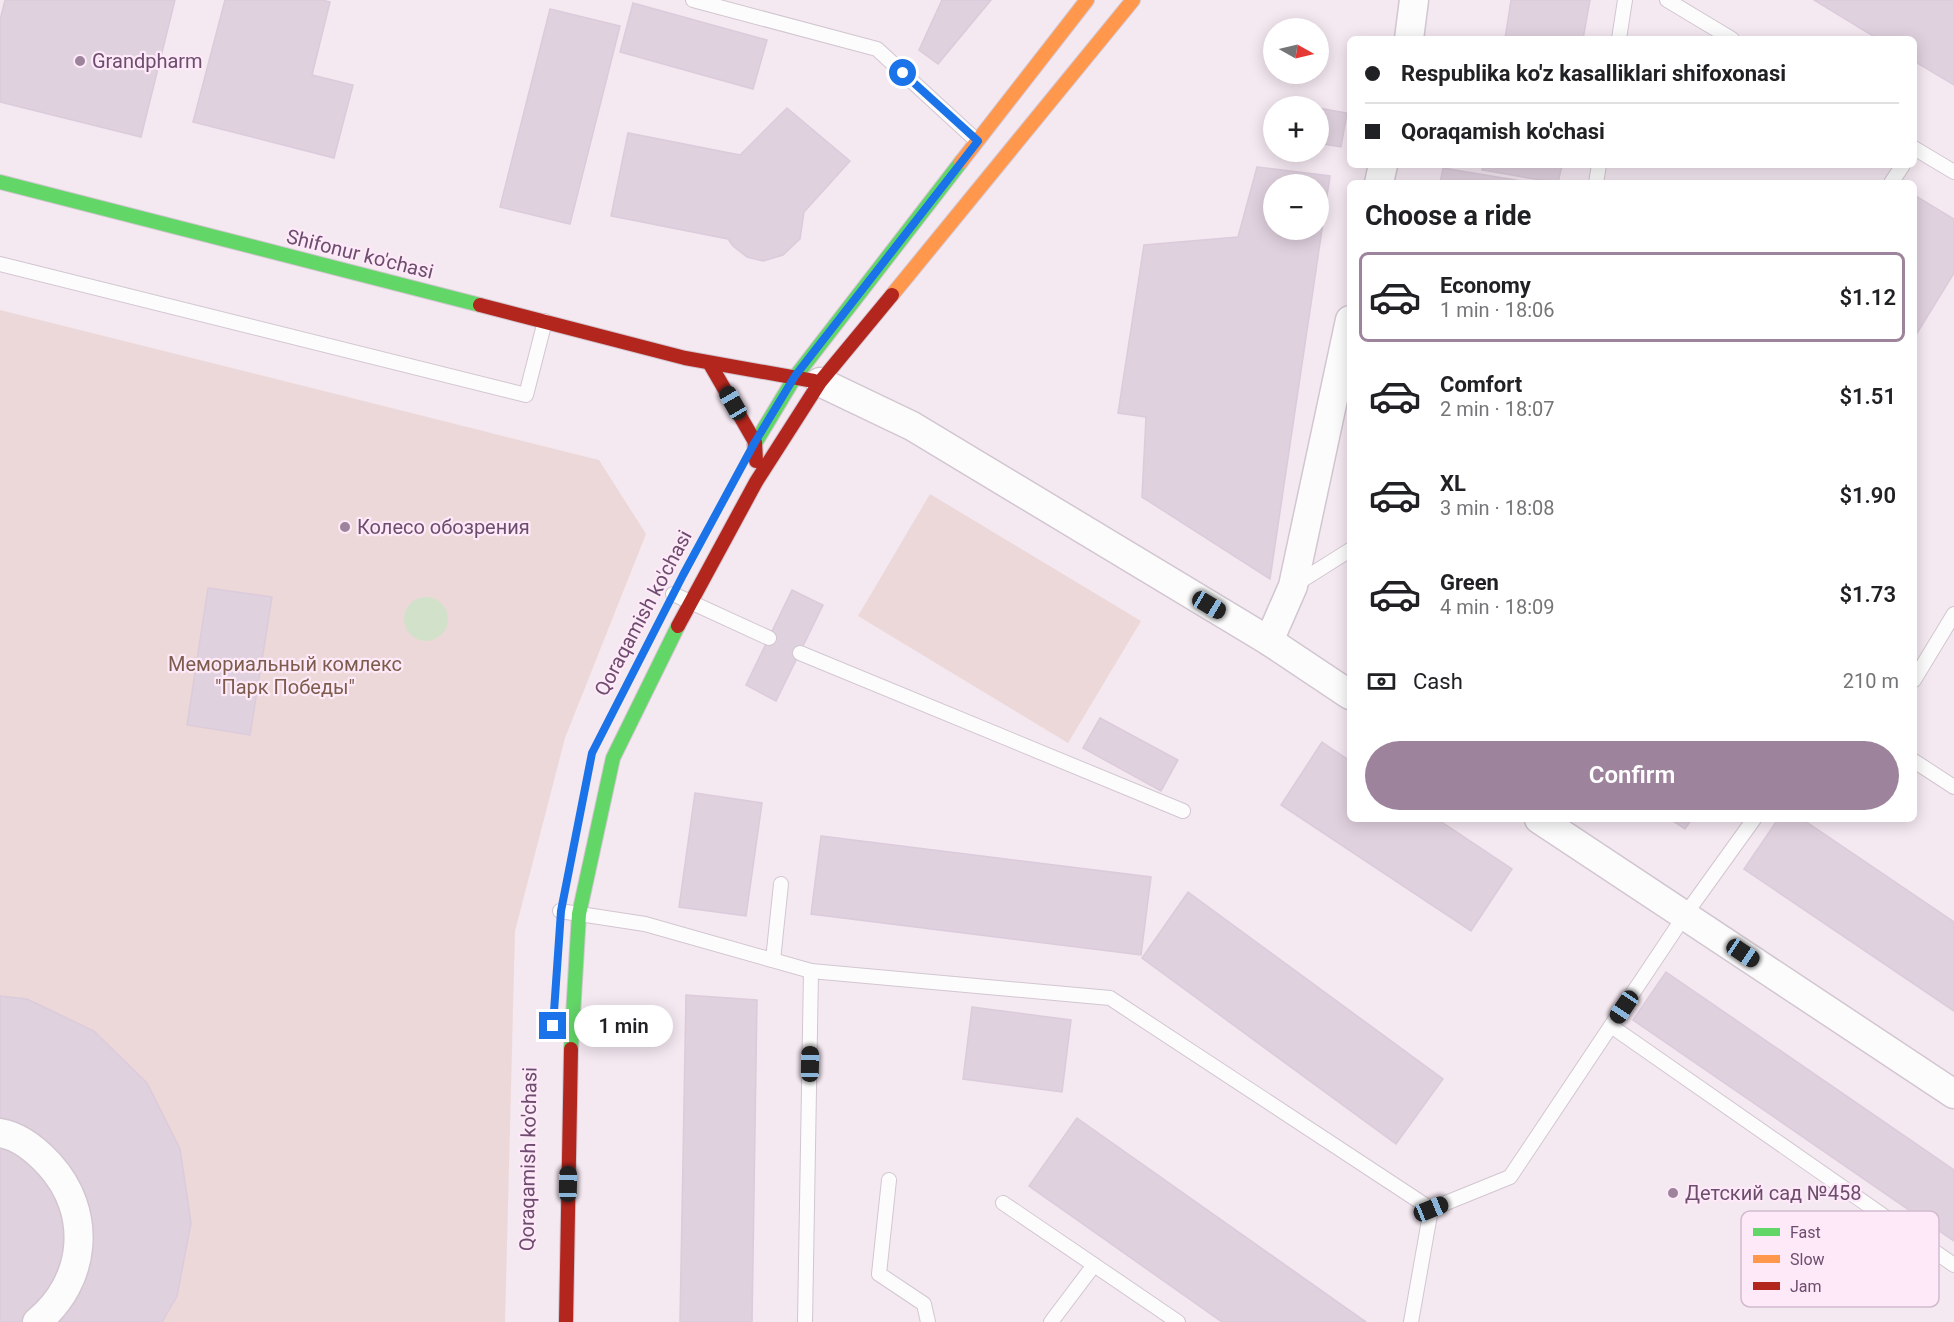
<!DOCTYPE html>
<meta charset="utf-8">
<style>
:root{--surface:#fff;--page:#f6f6f6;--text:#202124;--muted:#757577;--line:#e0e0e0;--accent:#9d839c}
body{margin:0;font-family:Roboto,sans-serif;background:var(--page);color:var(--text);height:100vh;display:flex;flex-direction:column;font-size:22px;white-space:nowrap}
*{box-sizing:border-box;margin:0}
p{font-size:20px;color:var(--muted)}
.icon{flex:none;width:33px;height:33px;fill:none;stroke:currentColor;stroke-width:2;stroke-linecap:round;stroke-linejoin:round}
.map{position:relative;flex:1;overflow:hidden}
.panel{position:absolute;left:1347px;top:180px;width:570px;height:642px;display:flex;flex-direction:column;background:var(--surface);border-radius:9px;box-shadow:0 3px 15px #0003}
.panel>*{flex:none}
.banner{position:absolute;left:1347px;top:36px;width:570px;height:132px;border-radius:9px;box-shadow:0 3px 15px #0003;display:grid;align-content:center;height:132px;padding:0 18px;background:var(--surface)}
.needle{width:39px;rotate:98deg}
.fabs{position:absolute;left:1263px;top:18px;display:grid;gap:12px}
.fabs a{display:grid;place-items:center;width:66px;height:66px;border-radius:50%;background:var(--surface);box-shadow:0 3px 15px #0003;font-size:30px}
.end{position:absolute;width:27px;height:27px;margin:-14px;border:8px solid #1a73e8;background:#fff;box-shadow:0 0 0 3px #fff}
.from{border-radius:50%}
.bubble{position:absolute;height:42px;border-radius:21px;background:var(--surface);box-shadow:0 3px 15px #0003;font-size:20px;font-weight:600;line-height:42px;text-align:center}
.car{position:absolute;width:18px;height:36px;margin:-18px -9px;border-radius:8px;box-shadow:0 0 4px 2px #0007;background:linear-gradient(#222 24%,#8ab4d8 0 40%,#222 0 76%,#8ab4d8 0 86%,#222 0)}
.banner b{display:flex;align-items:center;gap:21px;height:57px;font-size:22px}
.banner b+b{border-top:2px solid var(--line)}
.banner i{width:15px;height:15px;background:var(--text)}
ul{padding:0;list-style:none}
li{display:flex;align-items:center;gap:18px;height:90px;margin:0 12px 9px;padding:0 6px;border:3px solid transparent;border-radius:9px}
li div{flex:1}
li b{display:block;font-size:22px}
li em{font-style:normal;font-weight:600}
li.selected{border-color:var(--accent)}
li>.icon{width:54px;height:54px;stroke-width:1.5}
h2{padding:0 18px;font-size:27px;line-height:72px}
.pay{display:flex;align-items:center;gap:15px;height:66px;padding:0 18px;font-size:22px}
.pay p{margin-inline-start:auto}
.action{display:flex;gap:12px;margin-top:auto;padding:12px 18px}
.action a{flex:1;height:69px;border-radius:36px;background:var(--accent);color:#fff;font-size:24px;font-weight:600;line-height:69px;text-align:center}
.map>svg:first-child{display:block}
.green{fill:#ecd8d8}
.water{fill:#d2e2ca}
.building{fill:#e0d1df;stroke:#dccbdb;stroke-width:1.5;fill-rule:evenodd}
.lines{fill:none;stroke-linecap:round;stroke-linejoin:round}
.lane-casing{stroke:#d2c6d0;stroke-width:16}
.street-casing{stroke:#d2c6d0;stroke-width:31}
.fast-casing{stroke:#d2c6d0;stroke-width:16}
.slow-casing{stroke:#d2c6d0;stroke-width:16}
.jam-casing{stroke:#d2c6d0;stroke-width:16}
.lane{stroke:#fdfcfd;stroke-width:14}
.street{stroke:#fdfcfd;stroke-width:28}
.fast{stroke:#63d668;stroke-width:14}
.slow{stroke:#ff974d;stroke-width:14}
.jam{stroke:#b3261e;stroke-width:14}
.route{stroke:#1a73e8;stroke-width:8}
.poi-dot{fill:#9d839c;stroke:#fde9f8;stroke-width:2}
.labels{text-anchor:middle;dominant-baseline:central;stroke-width:4.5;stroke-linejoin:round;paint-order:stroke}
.poi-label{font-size:20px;fill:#6e4c6e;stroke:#fde9f8;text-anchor:start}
.street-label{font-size:20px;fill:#6e4c6e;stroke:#fde9f8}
.park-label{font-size:20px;fill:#7e5c4c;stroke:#fde9f8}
.key{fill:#fde9f8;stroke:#d2bacf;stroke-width:1.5}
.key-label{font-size:16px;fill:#6e4c6e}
</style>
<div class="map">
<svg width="1954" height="1322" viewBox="0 0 1954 1322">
<rect width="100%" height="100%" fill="#f4e8f1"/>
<g class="green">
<polygon points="0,310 599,460 646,534 565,738 515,931 505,1322 0,1322"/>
<polygon points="930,494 1141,621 1068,743 858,616"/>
</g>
<circle class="water" cx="426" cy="619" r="22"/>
<g class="building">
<polygon points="5,0 175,0 141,137 0,102 0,20"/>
<polygon points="225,0 322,0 330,2 312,75 353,85 334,158 193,122"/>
<polygon points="942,0 991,0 938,64 919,50"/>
<polygon points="1511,0 1590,0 1583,39 1505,39"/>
<polygon points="1814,0 1954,0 1954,85 1914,61 1914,39 1878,39"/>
<polygon points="633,3 767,40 753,89 620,52"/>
<polygon points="550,9 620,26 570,224 500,207"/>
<polygon points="787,108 850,161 804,212 800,239 783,255 763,261 747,257 733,246 728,239 611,216 628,133 740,155"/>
<polygon points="1318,108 1347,113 1341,147 1318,143"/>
<polygon points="1483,165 1562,165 1558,183 1482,170"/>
<path d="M1257 167 1330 176 1270 579 1142 497 1146 417 1118 413 1144 245 1238 237ZM1274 184H1318V230H1274Z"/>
<polygon points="1443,168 1528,182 1528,183 1440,183"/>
<polygon points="1914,195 1954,219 1954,273 1914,338"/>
<polygon points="208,588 272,597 250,735 187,725"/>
<polygon points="792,590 823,605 776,701 746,685"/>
<polygon points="1100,718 1178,760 1161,791 1083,748"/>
<polygon points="1322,742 1350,761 1350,819 1437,819 1512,869 1471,931 1281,805"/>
<polygon points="695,793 762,803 746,916 679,907"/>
<polygon points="1670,819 1692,819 1685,829"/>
<polygon points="1778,819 1802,819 1954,922 1954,1011 1744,869"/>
<polygon points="821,836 1151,877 1141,955 811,914"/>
<polygon points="1188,892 1443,1079 1396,1144 1142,958"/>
<polygon points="1666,972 1954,1170 1954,1241 1633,1020"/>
<polygon points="686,995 757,1000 752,1322 680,1322"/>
<polygon points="0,996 27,999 94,1031 147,1083 180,1149 191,1223 177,1296 162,1322 0,1322"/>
<polygon points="972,1007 1071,1020 1062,1092 963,1079"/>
<polygon points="1077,1118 1366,1322 1222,1322 1029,1186"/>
</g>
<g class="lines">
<g class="lane-casing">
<g id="lane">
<polyline points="693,0 877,49 977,141"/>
<polyline points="1667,0 1732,39"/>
<polyline points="1619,39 1625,0"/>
<polyline points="1914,148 1954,172"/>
<polyline points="1596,183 1599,165"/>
<polyline points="1891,183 1903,165"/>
<polyline points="0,264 526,395 545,321"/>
<polyline points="1296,584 1350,550"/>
<polyline points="673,594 769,638"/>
<polyline points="800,653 1183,811"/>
<polyline points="1914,680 1954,614"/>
<polyline points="1914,761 1954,787"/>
<polyline points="560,911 645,924 811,971"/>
<polyline points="773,960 781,884"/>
<polyline points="1611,1026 1954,1265"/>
<polyline points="889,1180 879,1274 924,1304 928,1322"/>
<polyline points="1003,1203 1178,1322"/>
<polyline points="1431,1209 1510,1177 1685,915 1754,819"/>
<polyline points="805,1322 811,971 1110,998 1431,1209"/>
<polyline points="1051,1322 1094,1265"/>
<polyline points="1411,1322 1431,1209"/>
</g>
</g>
<g class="street-casing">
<g id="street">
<polyline points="1409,39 1414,0"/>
<polyline points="1379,183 1383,165"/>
<polyline points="820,382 912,426 1269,641 1350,695"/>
<polyline points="1269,641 1293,586 1350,320"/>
<polyline points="1539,819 1954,1094"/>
<path d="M0 1133C19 1136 37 1151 49 1164 93 1212 87 1281 37 1322"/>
</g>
</g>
<g class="fast-casing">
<g id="fast">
<polyline points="0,182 480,305"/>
<polyline points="754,445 795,377 961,162"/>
<polyline points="571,1049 579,914 613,758 678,626"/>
</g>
</g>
<g class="slow-casing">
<g id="slow">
<polyline points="961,162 1087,0"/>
<polyline points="892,295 1133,0"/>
</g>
</g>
<g class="jam-casing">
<g id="jam">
<polyline points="480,305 685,358 814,381"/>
<polyline points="710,364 755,442 756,461"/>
<polyline points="678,626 756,482 820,382 892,295"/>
<polyline points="566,1322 571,1049"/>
</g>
</g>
<use href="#lane" class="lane"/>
<use href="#street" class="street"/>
<use href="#fast" class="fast"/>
<use href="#slow" class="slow"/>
<use href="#jam" class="jam"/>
</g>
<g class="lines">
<polyline class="route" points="553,1026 561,911 592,753 683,575 755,442 795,376 978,141 903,73"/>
</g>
<g class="poi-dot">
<circle cx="80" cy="61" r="6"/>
<circle cx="345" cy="527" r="6"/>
<circle cx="1673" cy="1193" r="6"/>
</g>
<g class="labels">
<g class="poi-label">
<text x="92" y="61">Grandpharm</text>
<text x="357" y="527">Колесо обозрения</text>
<text x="1685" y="1193">Детский сад №458</text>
</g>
<g class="street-label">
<text transform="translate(360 254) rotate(14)">Shifonur ko'chasi</text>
<text transform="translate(643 613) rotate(-62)">Qoraqamish ko'chasi</text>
<text transform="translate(528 1159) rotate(-89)">Qoraqamish ko'chasi</text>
</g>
<g class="park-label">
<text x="285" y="664">Мемориальный комлекс<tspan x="285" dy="23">"Парк Победы"</tspan></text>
</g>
</g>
<rect x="1741" y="1211" width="198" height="96" rx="9" class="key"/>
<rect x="1753" y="1228" width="27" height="8" fill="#63d668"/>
<rect x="1753" y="1255" width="27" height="8" fill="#ff974d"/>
<rect x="1753" y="1282" width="27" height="8" fill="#b3261e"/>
<g class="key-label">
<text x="1790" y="1238">Fast</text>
<text x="1790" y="1265">Slow</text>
<text x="1790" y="1292">Jam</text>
</g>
</svg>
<div class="fabs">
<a><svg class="needle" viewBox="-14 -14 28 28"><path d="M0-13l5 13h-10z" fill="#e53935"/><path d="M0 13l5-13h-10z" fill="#757577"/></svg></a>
<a>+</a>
<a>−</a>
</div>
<i class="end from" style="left:903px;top:73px"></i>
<i class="end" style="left:553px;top:1026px"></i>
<div class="bubble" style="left:574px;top:1005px;width:99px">1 min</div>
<i class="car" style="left:733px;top:403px;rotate:330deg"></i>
<i class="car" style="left:1209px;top:605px;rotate:121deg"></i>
<i class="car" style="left:1743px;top:953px;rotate:124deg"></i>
<i class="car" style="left:1624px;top:1007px;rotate:214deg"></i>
<i class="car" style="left:810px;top:1064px;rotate:1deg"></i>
<i class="car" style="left:568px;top:1184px;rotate:1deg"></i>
<i class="car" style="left:1431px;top:1209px;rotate:68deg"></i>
<div class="banner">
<b><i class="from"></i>Respublika ko'z kasalliklari shifoxonasi</b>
<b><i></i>Qoraqamish ko'chasi</b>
</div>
<section class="panel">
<h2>Choose a ride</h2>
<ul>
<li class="selected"><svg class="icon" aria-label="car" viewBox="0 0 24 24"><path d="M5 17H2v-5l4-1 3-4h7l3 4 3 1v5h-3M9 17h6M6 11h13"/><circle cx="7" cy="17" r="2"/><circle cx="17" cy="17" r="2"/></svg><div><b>Economy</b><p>1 min · 18:06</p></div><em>$1.12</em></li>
<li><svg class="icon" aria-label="car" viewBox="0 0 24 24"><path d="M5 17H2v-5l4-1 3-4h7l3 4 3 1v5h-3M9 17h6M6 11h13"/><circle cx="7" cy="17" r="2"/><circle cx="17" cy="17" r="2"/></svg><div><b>Comfort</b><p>2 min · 18:07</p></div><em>$1.51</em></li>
<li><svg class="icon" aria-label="car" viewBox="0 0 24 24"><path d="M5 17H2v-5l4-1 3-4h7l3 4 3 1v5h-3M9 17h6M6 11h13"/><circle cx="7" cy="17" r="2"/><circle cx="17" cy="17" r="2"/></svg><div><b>XL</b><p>3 min · 18:08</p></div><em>$1.90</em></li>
<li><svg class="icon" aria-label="car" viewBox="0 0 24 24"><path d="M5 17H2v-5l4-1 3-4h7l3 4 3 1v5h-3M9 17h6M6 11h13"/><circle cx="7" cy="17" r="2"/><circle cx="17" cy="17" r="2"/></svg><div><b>Green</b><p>4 min · 18:09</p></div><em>$1.73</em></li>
</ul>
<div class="pay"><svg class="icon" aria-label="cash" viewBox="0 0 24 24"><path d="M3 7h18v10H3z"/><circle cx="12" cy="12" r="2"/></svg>Cash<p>210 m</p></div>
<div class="action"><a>Confirm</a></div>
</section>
</div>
